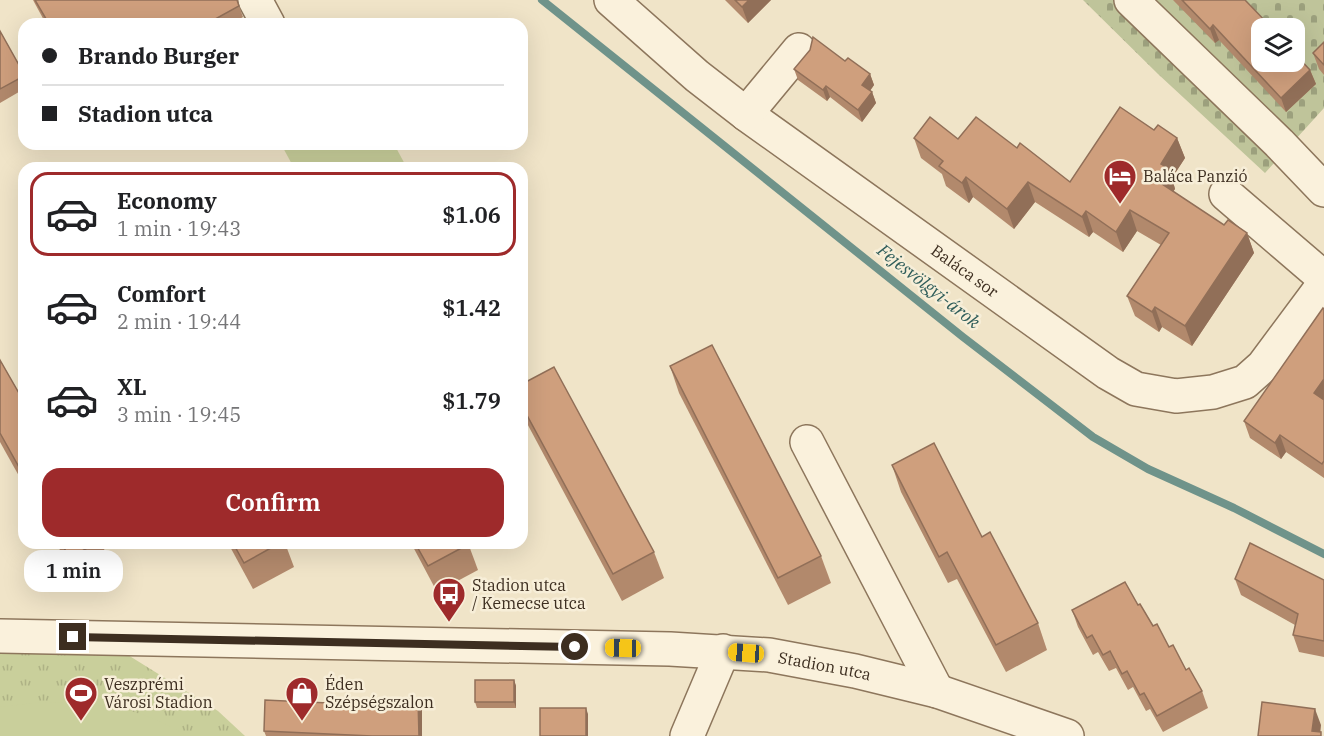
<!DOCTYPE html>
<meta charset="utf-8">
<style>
:root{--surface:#fff;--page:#f6f6f6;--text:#202124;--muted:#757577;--line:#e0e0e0;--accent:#9e2a2b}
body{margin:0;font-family:"IBM Plex Serif",serif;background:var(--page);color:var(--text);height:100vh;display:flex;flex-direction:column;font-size:22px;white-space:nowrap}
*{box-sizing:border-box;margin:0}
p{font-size:20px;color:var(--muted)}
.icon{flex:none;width:33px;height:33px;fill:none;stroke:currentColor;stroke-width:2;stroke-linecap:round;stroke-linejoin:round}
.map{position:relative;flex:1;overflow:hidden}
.sheet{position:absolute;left:18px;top:162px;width:510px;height:387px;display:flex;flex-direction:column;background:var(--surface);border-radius:18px;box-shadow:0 6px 24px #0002}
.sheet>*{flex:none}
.top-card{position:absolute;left:18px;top:18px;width:510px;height:132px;border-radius:18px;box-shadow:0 6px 24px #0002;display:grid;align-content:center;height:132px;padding:0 24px;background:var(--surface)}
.buttons{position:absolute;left:1251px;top:18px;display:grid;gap:12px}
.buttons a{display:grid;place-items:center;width:54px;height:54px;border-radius:12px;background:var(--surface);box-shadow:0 6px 24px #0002;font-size:30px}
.end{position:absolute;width:27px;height:27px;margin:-14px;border:8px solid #3d2e20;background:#fff;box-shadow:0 0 0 3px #fff}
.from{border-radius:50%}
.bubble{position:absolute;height:42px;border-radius:18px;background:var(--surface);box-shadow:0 6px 24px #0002;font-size:20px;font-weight:600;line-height:42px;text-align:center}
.car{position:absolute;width:18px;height:36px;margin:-18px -9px;border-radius:8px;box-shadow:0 0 4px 2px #0007;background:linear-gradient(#f5c518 24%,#345 0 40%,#f5c518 0 76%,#345 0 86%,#f5c518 0)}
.top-card b{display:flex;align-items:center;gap:21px;height:57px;font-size:22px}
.top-card b+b{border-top:2px solid var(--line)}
.top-card i{width:15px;height:15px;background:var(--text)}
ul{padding:10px 0 0;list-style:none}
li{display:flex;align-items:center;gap:18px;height:84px;margin:0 12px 9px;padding:0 12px;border:3px solid transparent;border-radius:18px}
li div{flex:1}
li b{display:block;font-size:22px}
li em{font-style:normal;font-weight:600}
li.current{border-color:var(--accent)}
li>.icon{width:54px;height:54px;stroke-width:1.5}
.button{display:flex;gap:12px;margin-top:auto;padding:12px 24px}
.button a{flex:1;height:69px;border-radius:18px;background:var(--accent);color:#fff;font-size:24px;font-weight:600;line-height:69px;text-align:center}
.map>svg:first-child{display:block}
.grass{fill:url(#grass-tufts)}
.cemetery{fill:url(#cemetery-stones);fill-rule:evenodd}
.pitch{fill:#c9cf9b}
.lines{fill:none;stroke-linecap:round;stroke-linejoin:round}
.stream{stroke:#6f938a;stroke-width:8}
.minor-casing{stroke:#8d765c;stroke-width:36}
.minor{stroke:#faf1dc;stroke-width:33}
.wall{fill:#b2896c}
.shaded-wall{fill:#916f58}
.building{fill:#cf9f7d;stroke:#916f58;stroke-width:1.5}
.route{stroke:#3d2e20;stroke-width:8}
.labels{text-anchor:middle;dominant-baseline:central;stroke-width:5;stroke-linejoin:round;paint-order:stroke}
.poi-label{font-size:16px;fill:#3d2e20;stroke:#f7eed8;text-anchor:start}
.street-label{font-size:16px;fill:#3d2e20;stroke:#f7eed8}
.water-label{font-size:18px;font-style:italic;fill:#2f5d5a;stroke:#f7eed8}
</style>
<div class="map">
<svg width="1324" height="736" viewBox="0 0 1324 736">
<defs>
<pattern id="grass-tufts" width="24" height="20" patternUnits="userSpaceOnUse" patternTransform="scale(1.5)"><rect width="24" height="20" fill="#c9cf9b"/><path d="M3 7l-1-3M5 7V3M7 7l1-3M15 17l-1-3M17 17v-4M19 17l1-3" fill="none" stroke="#aeb285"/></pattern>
<pattern id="cemetery-stones" width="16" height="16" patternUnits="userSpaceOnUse" patternTransform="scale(1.5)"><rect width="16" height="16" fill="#bfc49a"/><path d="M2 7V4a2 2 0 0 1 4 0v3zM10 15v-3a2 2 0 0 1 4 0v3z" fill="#9ca07d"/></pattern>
</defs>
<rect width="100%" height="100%" fill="#f0e4c8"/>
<polygon class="grass" points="0,636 107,642 218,711 245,736 0,736"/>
<path class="cemetery" d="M1083 0H1324V108L1265 173 1158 74ZM1262 28H1294V62H1262Z"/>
<g class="pitch">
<polygon points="281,144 394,144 407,168 294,168"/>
<path d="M42 702C98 703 139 706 187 736H0V707Z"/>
</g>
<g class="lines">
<polyline class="stream" points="542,0 963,337 1093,437 1148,469 1234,508 1324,554"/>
<g class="minor-casing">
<g id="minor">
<polyline points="255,0 268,24"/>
<path id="s1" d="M611 0 697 76 746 114 1108 373 1136 389 1176 396 1213 392 1245 382 1263 366 1324 284"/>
<polyline points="1131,0 1279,143 1324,190"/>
<polyline points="746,114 799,50"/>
<polyline points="1226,194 1324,278"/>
<polyline points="807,442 937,691"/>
<path id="s2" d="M0 636 670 649 769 655 855 671 937 691 1067 736"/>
<polyline points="687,736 723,651"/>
</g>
</g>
<use href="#minor" class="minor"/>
</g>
<g class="wall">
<polygon points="33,0 237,0 243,17 231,24 46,24"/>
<polygon points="725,0 771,0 748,23"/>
<polygon points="1173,0 1245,0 1310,70 1316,84 1286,112 1219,40 1215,43"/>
<polygon points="0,31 24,74 24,89 0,103"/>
<polygon points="1324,42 1324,75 1319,69 1313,53"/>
<polygon points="845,61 870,74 874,85 870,91 872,92 876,103 862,122 830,97 827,101 798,80 794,69"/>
<polygon points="1154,130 1177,138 1185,158 1172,178 1175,189 1173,191 1224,225 1247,233 1254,253 1192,346 1162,327 1159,332 1135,316 1127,296 1161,245 1137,231 1123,252 1093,232 1089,237 1035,202 1014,229 973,197 969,203 946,186 942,174 921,158 914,138 958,139 1017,148 1070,182"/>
<polygon points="1324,309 1324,478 1286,452 1281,459 1250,438 1244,421"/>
<polygon points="0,360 24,402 24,485 0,442"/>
<polygon points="670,366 821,556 831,583 788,605 679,393"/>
<polygon points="522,384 654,552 664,578 622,601 522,414"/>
<polygon points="892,465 982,537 1038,623 1047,650 1006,672 957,579 948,583 901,492"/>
<polygon points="56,543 102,543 110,566 79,584"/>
<polygon points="228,543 285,543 294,567 253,589"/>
<polygon points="411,543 468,543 478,570 437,592"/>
<polygon points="1235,579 1324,580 1324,657 1299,652 1293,635 1295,625 1241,595"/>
<polygon points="1138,605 1202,691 1208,708 1163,732 1150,709 1146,711 1133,687 1128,690 1116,668 1109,671 1098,652 1093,655 1078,627 1072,610"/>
<polygon points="514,680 516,686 516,708 477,708 475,702"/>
<polygon points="418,699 422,711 422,736 266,736 264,731 371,705"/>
</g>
<g class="shaded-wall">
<polygon points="749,0 771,0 748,23 742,7"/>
<polygon points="1213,25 1219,40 1215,43 1210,29"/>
<polygon points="1310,70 1316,84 1286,112 1281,98"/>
<polygon points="870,74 874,85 866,96 862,85"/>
<polygon points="826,86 830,97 827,101 823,90"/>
<polygon points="872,92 876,103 862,122 858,110"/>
<polygon points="1177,138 1185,158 1172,178 1175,189 1166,202 1159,182 1161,164"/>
<polygon points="966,177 973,197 969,203 962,183"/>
<polygon points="1028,182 1035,202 1014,229 1007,209"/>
<polygon points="1130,210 1137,231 1123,252 1116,232"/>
<polygon points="1086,211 1093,232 1089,237 1082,217"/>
<polygon points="1247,233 1254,253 1192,346 1185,326"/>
<polygon points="1155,307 1162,327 1159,332 1152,312"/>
<polygon points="1324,379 1324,404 1314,393"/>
<polygon points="1280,435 1286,452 1281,459 1275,443"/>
<polygon points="514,680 516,686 516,708 514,702"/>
<polygon points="418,699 422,711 422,736 419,736"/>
<polygon points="586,708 588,714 588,736 586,736"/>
<polygon points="1315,709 1321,725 1320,736 1312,731"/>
</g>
<g class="building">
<polygon points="35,0 237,0 239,6 208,23 208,24 49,24"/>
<polygon points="735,0 749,0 742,7"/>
<polygon points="1182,0 1245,0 1272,28 1262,28 1262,62 1294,62 1294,53 1310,70 1281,98 1213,25 1210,29"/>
<polygon points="0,31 24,74 24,76 0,89"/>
<polygon points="813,37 845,61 848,58 870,74 862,85 872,92 858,110 826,86 823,90 794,69 810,50"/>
<polygon points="1324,42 1324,65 1313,53"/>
<polygon points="1120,107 1154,130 1158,125 1177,138 1161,164 1168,168 1159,182 1224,225 1228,220 1247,233 1185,326 1155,307 1152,312 1127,296 1169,233 1130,210 1116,232 1086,211 1082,217 1028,182 1007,209 966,177 962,183 939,166 943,161 914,138 930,117 958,139 976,117 1017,148 1020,143 1070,182"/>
<polygon points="1323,308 1324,309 1324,379 1314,393 1324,400 1324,461 1322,464 1280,435 1275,443 1244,421"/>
<polygon points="712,345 821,556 778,578 670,366"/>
<polygon points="0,360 24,402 24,476 0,433"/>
<polygon points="554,367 654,552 613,574 522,406 522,384"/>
<polygon points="934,443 982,537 990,532 1038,623 996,645 947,552 939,557 892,465"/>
<polygon points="61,543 96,543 70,558"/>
<polygon points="233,543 280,543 244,563"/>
<polygon points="415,543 468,543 469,544 428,566"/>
<polygon points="1250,543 1324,580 1324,641 1293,635 1298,614 1235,579"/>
<polygon points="1125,582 1138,605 1140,604 1153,626 1157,624 1169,647 1173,645 1186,670 1189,668 1202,691 1157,716 1144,693 1140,695 1127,671 1122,674 1110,651 1103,655 1092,635 1087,638 1072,610"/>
<rect x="475" y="680" width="39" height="22"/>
<polygon points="418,699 419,736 372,736 264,731 265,700 371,705 371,700"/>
<polygon points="1262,702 1315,709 1312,731 1321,732 1321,736 1258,736"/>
<rect x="540" y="708" width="46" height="28"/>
</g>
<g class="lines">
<polyline class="route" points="73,637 575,647"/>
</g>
<defs>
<g id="hotel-pin" transform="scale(1.725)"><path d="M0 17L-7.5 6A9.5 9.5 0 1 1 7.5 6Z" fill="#9e2a2b" stroke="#f7eed8"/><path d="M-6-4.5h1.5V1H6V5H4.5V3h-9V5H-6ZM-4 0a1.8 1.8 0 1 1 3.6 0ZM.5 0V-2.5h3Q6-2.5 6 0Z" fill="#fff"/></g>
<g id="bus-pin" transform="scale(1.725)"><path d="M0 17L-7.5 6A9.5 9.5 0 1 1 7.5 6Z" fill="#9e2a2b" stroke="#f7eed8"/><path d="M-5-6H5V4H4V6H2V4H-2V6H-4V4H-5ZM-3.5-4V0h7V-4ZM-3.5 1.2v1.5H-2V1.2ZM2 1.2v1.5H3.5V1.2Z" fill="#fff"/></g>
<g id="stadium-pin" transform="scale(1.725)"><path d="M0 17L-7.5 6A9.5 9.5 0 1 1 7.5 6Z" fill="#9e2a2b" stroke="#f7eed8"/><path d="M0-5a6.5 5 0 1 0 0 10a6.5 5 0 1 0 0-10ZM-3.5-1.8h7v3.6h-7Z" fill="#fff"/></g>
<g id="shop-pin" transform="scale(1.725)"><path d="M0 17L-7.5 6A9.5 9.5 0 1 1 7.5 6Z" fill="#9e2a2b" stroke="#f7eed8"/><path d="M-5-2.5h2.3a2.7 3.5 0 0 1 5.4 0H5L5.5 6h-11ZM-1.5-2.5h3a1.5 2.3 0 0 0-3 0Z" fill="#fff"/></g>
</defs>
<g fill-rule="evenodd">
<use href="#hotel-pin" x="1120" y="176"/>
<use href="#bus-pin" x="449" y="594"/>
<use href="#stadium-pin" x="81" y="693"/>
<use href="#shop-pin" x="302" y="693"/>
</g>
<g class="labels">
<g class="poi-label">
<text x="1143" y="176">Baláca Panzió</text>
<text x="472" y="585">Stadion utca<tspan x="472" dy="18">/ Kemecse utca</tspan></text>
<text x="104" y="684">Veszprémi<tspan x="104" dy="18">Városi Stadion</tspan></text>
<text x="325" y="684">Éden<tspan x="325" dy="18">Szépségszalon</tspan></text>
</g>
<g class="street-label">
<text stroke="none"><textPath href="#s1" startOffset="446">Baláca sor</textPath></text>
<text stroke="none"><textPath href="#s2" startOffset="826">Stadion utca</textPath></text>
</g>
<g class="water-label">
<text transform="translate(929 286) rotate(38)">Fejesvölgyi-árok</text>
</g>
</g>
</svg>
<div class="buttons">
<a><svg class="icon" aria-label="layers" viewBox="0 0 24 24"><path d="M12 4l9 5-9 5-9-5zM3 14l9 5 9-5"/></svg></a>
</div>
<i class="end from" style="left:575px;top:647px"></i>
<i class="end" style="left:73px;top:637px"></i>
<div class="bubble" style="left:24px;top:550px;width:99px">1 min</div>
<i class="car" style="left:623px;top:648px;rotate:271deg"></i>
<i class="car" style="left:746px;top:653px;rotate:274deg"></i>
<div class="top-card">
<b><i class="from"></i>Brando Burger</b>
<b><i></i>Stadion utca</b>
</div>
<section class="sheet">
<ul>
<li class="current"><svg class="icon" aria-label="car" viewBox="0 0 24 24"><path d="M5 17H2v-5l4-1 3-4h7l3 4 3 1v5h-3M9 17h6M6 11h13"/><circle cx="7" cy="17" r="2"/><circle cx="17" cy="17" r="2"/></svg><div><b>Economy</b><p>1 min · 19:43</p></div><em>$1.06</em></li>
<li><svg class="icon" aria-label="car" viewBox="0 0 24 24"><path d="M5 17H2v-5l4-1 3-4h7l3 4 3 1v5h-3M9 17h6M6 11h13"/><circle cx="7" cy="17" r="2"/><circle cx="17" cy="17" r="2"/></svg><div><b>Comfort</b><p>2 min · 19:44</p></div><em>$1.42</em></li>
<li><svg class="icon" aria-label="car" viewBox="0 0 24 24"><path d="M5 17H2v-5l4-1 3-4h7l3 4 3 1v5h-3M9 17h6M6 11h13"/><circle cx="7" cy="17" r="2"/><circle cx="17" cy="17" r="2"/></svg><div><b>XL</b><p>3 min · 19:45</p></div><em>$1.79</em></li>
</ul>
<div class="button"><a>Confirm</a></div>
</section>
</div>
